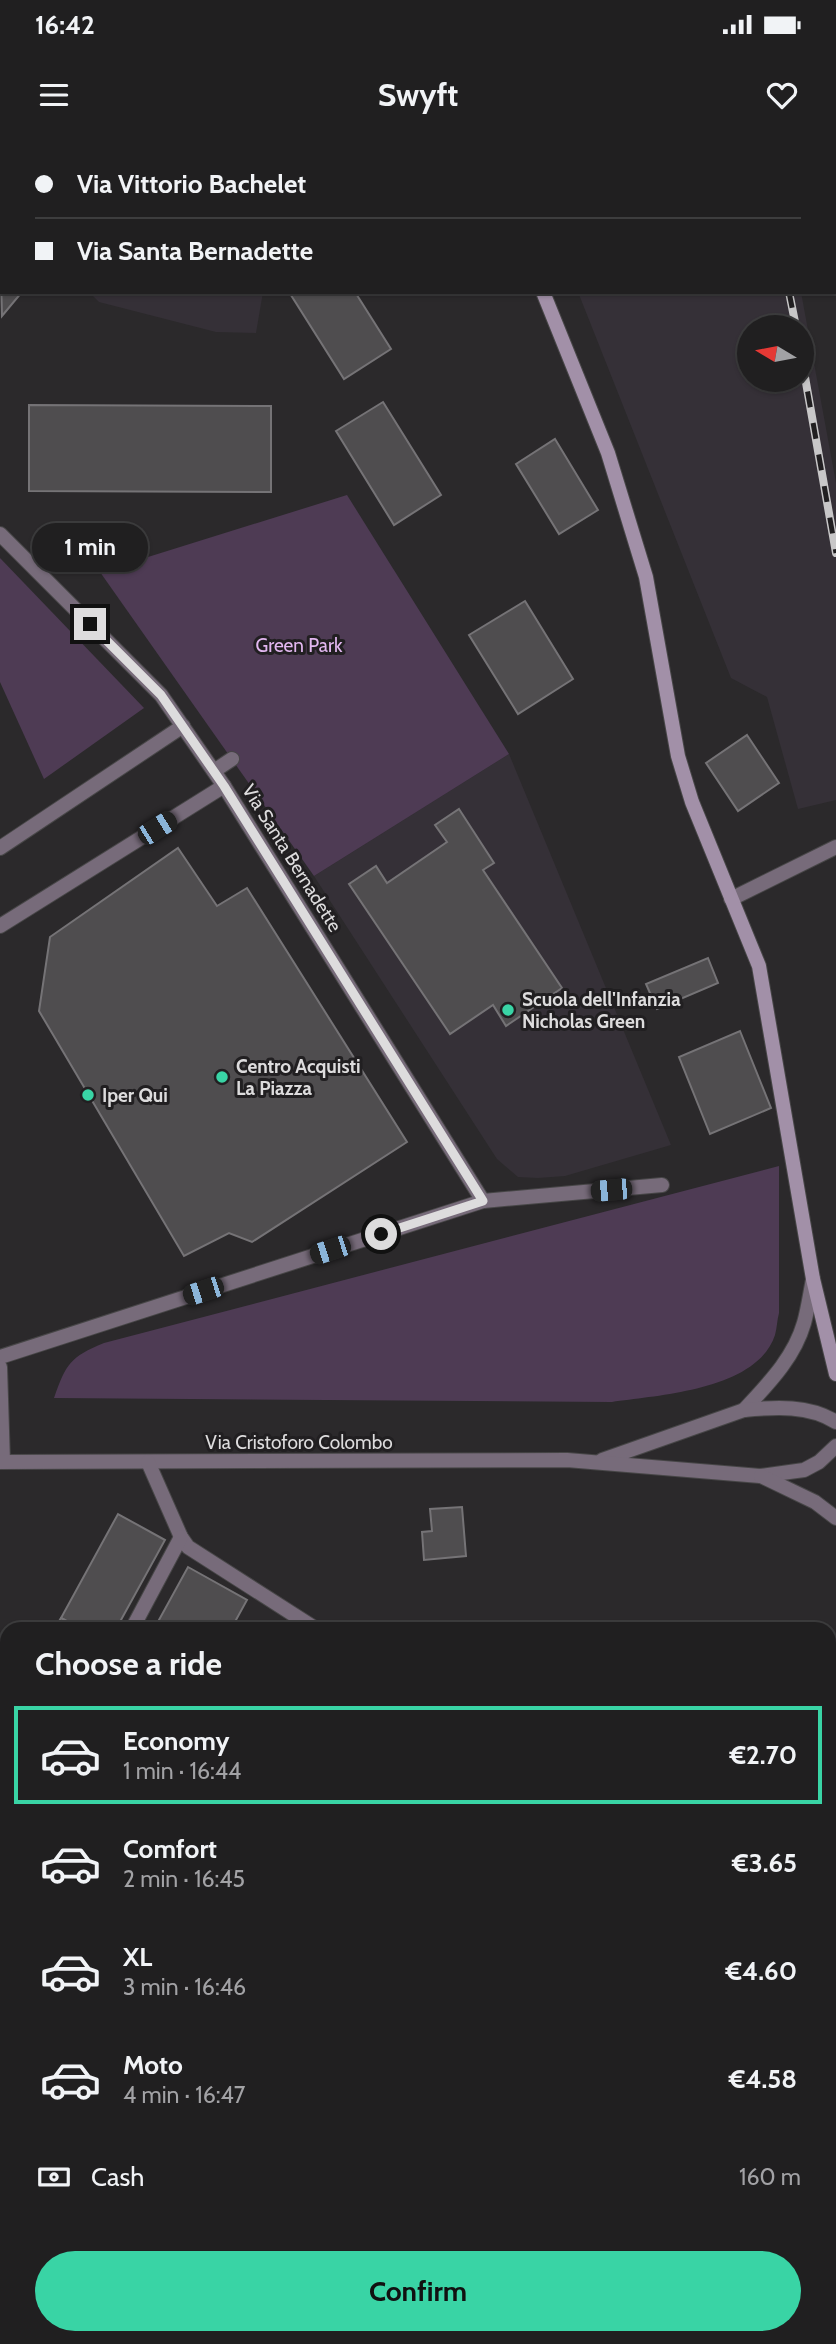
<!DOCTYPE html>
<meta charset="utf-8">
<style>
:root{--surface:#201f20;--page:#282729;--text:#f1f3f6;--muted:#a2a2a5;--line:#3d3d3e;--accent:#39d4a5}
body{margin:0;font-family:Cabin,sans-serif;background:var(--page);color:var(--text);height:100vh;display:flex;flex-direction:column;font-size:26px;white-space:nowrap}
*{box-sizing:border-box;margin:0}
p{font-size:23px;color:var(--muted)}
.icon{flex:none;width:38px;height:38px;fill:none;stroke:currentColor;stroke-width:2;stroke-linecap:round;stroke-linejoin:round}
.map{position:relative;flex:1;overflow:hidden}
.side{position:absolute;left:0px;top:1482px;width:836px;height:723px;display:flex;flex-direction:column;background:var(--surface);border-radius:21px 21px 0 0;box-shadow:0 2px 5px #0004,0 0 0 2px var(--line)}
.side>*{flex:none}
.hud{position:absolute;left:0px;top:0px;width:836px;height:154px;box-shadow:0 2px 5px #0004,0 0 0 2px var(--line);display:grid;align-content:center;height:154px;padding:0 35px;background:var(--surface)}
.needle{width:46px;rotate:280deg}
.controls{position:absolute;left:737px;top:175px;display:grid;gap:14px}
.controls a{display:grid;place-items:center;width:77px;height:77px;border-radius:50%;background:var(--surface);box-shadow:0 2px 5px #0004,0 0 0 2px var(--line);font-size:35px}
.end{position:absolute;width:32px;height:32px;margin:-16px;border:9px solid #dddcdd;background:#111;box-shadow:0 0 0 4px #111}
.from{border-radius:50%}
.bubble{position:absolute;height:49px;border-radius:24px;background:var(--surface);box-shadow:0 2px 5px #0004,0 0 0 2px var(--line);font-size:23px;font-weight:800;line-height:49px;text-align:center}
.car{position:absolute;width:21px;height:42px;margin:-21px -10px;border-radius:9px;box-shadow:0 0 5px 2px #0007;background:linear-gradient(#222 24%,#8ab4d8 0 40%,#222 0 76%,#8ab4d8 0 86%,#222 0)}
.hud b{display:flex;align-items:center;gap:24px;height:66px;font-size:26px}
.hud b+b{border-top:2px solid var(--line)}
.hud i{width:18px;height:18px;background:var(--text)}
ul{padding:0;list-style:none}
li{display:flex;align-items:center;gap:21px;height:98px;margin:0 14px 10px;padding:0 21px;border:4px solid transparent;border-radius:0px}
li div{flex:1}
li b{display:block;font-size:26px}
li em{font-style:normal;font-weight:800}
li.active{border-color:var(--accent)}
li>.icon{width:63px;height:63px;stroke-width:1.5}
h2{padding:0 35px;font-size:32px;line-height:84px}
.pay{display:flex;align-items:center;gap:18px;height:77px;padding:0 35px;font-size:26px}
.pay p{margin-inline-start:auto}
.button{display:flex;gap:14px;margin-top:auto;padding:14px 35px}
.button a{flex:1;height:80px;border-radius:42px;background:var(--accent);color:#111;font-size:28px;font-weight:800;line-height:80px;text-align:center}
.status{display:flex;justify-content:space-between;align-items:center;height:49px;padding:0 35px;background:var(--surface);direction:ltr}
.status svg{height:19px;fill:currentColor}
header{display:flex;justify-content:space-between;align-items:center;height:91px;padding:0 35px;background:var(--surface);font-size:32px;font-weight:800}
.map>svg:first-child{display:block}
.built{fill:#353037;fill-rule:evenodd}
.green{fill:#4e3b54}
.lines{fill:none;stroke-linecap:round;stroke-linejoin:round}
.stream{stroke:#1f0a26;stroke-width:10}
.building{fill:#4f4d4f;stroke:#757376;stroke-width:2}
.lane-casing{stroke:#474647;stroke-width:16}
.street-casing{stroke:#474647;stroke-width:16}
.secondary-casing{stroke:#474647;stroke-width:16}
.lane{stroke:#776b7a;stroke-width:14}
.street{stroke:#776b7a;stroke-width:14}
.secondary{stroke:#a290a8;stroke-width:14}
.rail-casing{stroke:#c8c7c8;stroke-width:8}
.rail{stroke:#211f21;stroke-width:5;stroke-dasharray:16;stroke-linecap:butt}
.route{stroke:#dddcdd;stroke-width:9}
.poi-dot{fill:#39d4a5;stroke:#211f21;stroke-width:2.5}
.labels{text-anchor:middle;dominant-baseline:central;stroke-width:6;stroke-linejoin:round;paint-order:stroke}
.park-label{font-size:19px;fill:#e2b7f0;stroke:#211f21}
.street-label{font-size:19px;fill:#dddcdd;stroke:#211f21}
.poi-label{font-size:19px;font-weight:bold;fill:#dddcdd;stroke:#211f21;text-anchor:start}
</style>
<div class="status"><b>16:42</b><svg viewBox="0 0 49 12"><path d="M0 12V9h3v3zM5 12V6h3v6zM10 12V3h3v9zM15 12V0h3v12zM26 1h20v11H26zM47 4h2v5h-2z"/></svg></div>
<header><svg class="icon" aria-label="menu" viewBox="0 0 24 24"><path d="M4 6h16M4 12h16M4 18h16"/></svg>Swyft<svg class="icon" aria-label="heart" viewBox="0 0 24 24"><path d="M12 20l-8-8c-3-5 5-10 8-4 3-6 11-1 8 4z"/></svg></header>
<div class="map">
<svg width="836" height="2204" viewBox="0 0 836 2204">
<rect width="100%" height="100%" fill="#2b292b"/>
<g class="built">
<polygon points="0,0 301,0 2,2 2,73"/>
<polygon points="502,0 773,0 773,2 503,2"/>
<polygon points="89,152 263,152 256,193 216,192 99,162"/>
<path d="M578 152H801L836 343V660L798 669 767 557 731 538ZM749 187H802V240H749Z"/>
<polygon points="509,614 671,1005 565,1036 538,1038 518,1037 497,1019 314,736"/>
</g>
<g class="green">
<polygon points="347,355 509,614 314,736 100,432"/>
<polygon points="0,418 144,568 44,639 0,542"/>
<path d="M779 1026V1173C777 1180 777 1188 775 1195 757 1250 660 1255 612 1262L54 1258C66 1224 70 1217 104 1203Z"/>
<polygon points="331,2198 383,2198 381,2204 324,2204"/>
</g>
<g class="lines">
<g class="stream">
<polyline points="0,1816 7,1817"/>
<polyline points="830,1937 836,1938"/>
</g>
</g>
<g class="building">
<polygon points="0,0 179,0 180,2 2,2 2,20"/>
<polygon points="0,98 2,152 22,152 2,176"/>
<polygon points="289,152 355,152 391,209 344,239"/>
<polygon points="383,262 441,355 394,385 336,291"/>
<polygon points="29,265 271,266 271,352 29,351"/>
<polygon points="555,299 598,370 559,394 516,324"/>
<polygon points="525,461 573,539 518,574 469,495"/>
<polygon points="747,595 779,643 738,671 706,623"/>
<polygon points="459,669 494,723 483,730 562,848 506,886 493,865 450,894 349,744 376,726 387,743 447,702 435,685"/>
<polygon points="178,708 217,766 247,748 407,1002 252,1102 229,1093 184,1116 39,871 50,797"/>
<polygon points="708,818 718,843 657,869 646,844"/>
<polygon points="740,891 771,968 710,994 679,917"/>
<polygon points="462,1367 466,1416 424,1420 422,1392 432,1391 430,1369"/>
<polygon points="118,1374 165,1400 116,1489 81,1489 61,1478"/>
<polygon points="188,1427 247,1460 231,1489 154,1489"/>
<polygon points="61,1478 81,1489 54,1489"/>
<polygon points="7,1550 7,1571 0,1567"/>
<polygon points="7,1575 7,1642 0,1638 0,1587"/>
<polygon points="830,2134 836,2136 836,2189 830,2188"/>
<polygon points="7,2188 7,2198 62,2198 67,2204 0,2204 0,2195"/>
<polygon points="421,2198 477,2198 475,2204 420,2204"/>
<polygon points="703,2198 761,2198 759,2204 701,2204"/>
</g>
<g class="lines">
<g class="lane-casing">
<g id="lane">
<polyline points="214,631 232,619"/>
<polyline points="0,708 183,586"/>
<polyline points="0,786 224,646"/>
<polyline points="483,1061 662,1045"/>
</g>
</g>
<g class="street-casing">
<g id="street">
<polyline points="0,394 161,555 224,646 483,1061 0,1217"/>
<polyline points="731,759 836,707"/>
<polyline points="0,1227 3,1322"/>
<path d="M744 1270C768 1244 794 1218 804 1183 808 1169 810 1154 813 1139"/>
<path d="M602 1320 744 1270C776 1267 809 1265 836 1282"/>
<polyline points="0,1322 567,1320 760,1336 804,1330 819,1322 836,1306"/>
<polyline points="148,1322 181,1397 188,1407 316,1489"/>
<polyline points="761,1336 815,1362 836,1378"/>
<polyline points="132,1489 181,1397"/>
<polyline points="830,1753 836,1754"/>
<polyline points="830,1795 836,1802"/>
</g>
</g>
<g class="secondary-casing">
<g id="secondary">
<polyline points="476,0 477,2"/>
<polyline points="543,152 608,313 646,437 678,616 692,662 759,826 813,1139 836,1234"/>
<polyline points="830,2052 836,2053"/>
<polyline points="281,2204 287,2198"/>
</g>
</g>
<use href="#lane" class="lane"/>
<use href="#street" class="street"/>
<use href="#secondary" class="secondary"/>
<g class="rail-casing">
<g id="rail">
<polyline points="762,0 763,2"/>
<polyline points="789,152 796,187"/>
<polyline points="802,220 836,413"/>
</g>
</g>
<use href="#rail" class="rail"/>
</g>
<g class="lines">
<polyline class="route" points="90,484 161,555 224,646 483,1061 381,1094"/>
</g>
<g class="poi-dot">
<circle cx="508" cy="870" r="7"/>
<circle cx="222" cy="937" r="7"/>
<circle cx="88" cy="955" r="7"/>
</g>
<g class="labels">
<g class="park-label">
<text x="299" y="505">Green Park</text>
</g>
<g class="street-label">
<text transform="translate(292 718) rotate(58)">Via Santa Bernadette</text>
<text x="299" y="1302">Via Cristoforo Colombo</text>
</g>
<g class="poi-label">
<text x="522" y="859">Scuola dell'Infanzia<tspan x="522" dy="22">Nicholas Green</tspan></text>
<text x="236" y="926">Centro Acquisti<tspan x="236" dy="22">La Piazza</tspan></text>
<text x="102" y="955">Iper Qui</text>
</g>
</g>
</svg>
<div class="controls">
<a><svg class="needle" viewBox="-14 -14 28 28"><path d="M0-13l5 13h-10z" fill="#e53935"/><path d="M0 13l5-13h-10z" fill="#a2a2a5"/></svg></a>
</div>
<i class="end from" style="left:381px;top:1094px"></i>
<i class="end" style="left:90px;top:484px"></i>
<div class="bubble" style="left:32px;top:383px;width:116px">1 min</div>
<i class="car" style="left:157px;top:688px;rotate:58deg"></i>
<i class="car" style="left:611px;top:1050px;rotate:265deg"></i>
<i class="car" style="left:330px;top:1110px;rotate:252deg"></i>
<i class="car" style="left:203px;top:1151px;rotate:252deg"></i>
<div class="hud">
<b><i class="from"></i>Via Vittorio Bachelet</b>
<b><i></i>Via Santa Bernadette</b>
</div>
<section class="side">
<h2>Choose a ride</h2>
<ul>
<li class="active"><svg class="icon" aria-label="car" viewBox="0 0 24 24"><path d="M5 17H2v-5l4-1 3-4h7l3 4 3 1v5h-3M9 17h6M6 11h13"/><circle cx="7" cy="17" r="2"/><circle cx="17" cy="17" r="2"/></svg><div><b>Economy</b><p>1 min · 16:44</p></div><em>€2.70</em></li>
<li><svg class="icon" aria-label="car" viewBox="0 0 24 24"><path d="M5 17H2v-5l4-1 3-4h7l3 4 3 1v5h-3M9 17h6M6 11h13"/><circle cx="7" cy="17" r="2"/><circle cx="17" cy="17" r="2"/></svg><div><b>Comfort</b><p>2 min · 16:45</p></div><em>€3.65</em></li>
<li><svg class="icon" aria-label="car" viewBox="0 0 24 24"><path d="M5 17H2v-5l4-1 3-4h7l3 4 3 1v5h-3M9 17h6M6 11h13"/><circle cx="7" cy="17" r="2"/><circle cx="17" cy="17" r="2"/></svg><div><b>XL</b><p>3 min · 16:46</p></div><em>€4.60</em></li>
<li><svg class="icon" aria-label="car" viewBox="0 0 24 24"><path d="M5 17H2v-5l4-1 3-4h7l3 4 3 1v5h-3M9 17h6M6 11h13"/><circle cx="7" cy="17" r="2"/><circle cx="17" cy="17" r="2"/></svg><div><b>Moto</b><p>4 min · 16:47</p></div><em>€4.58</em></li>
</ul>
<div class="pay"><svg class="icon" aria-label="cash" viewBox="0 0 24 24"><path d="M3 7h18v10H3z"/><circle cx="12" cy="12" r="2"/></svg>Cash<p>160 m</p></div>
<div class="button"><a>Confirm</a></div>
</section>
</div>
